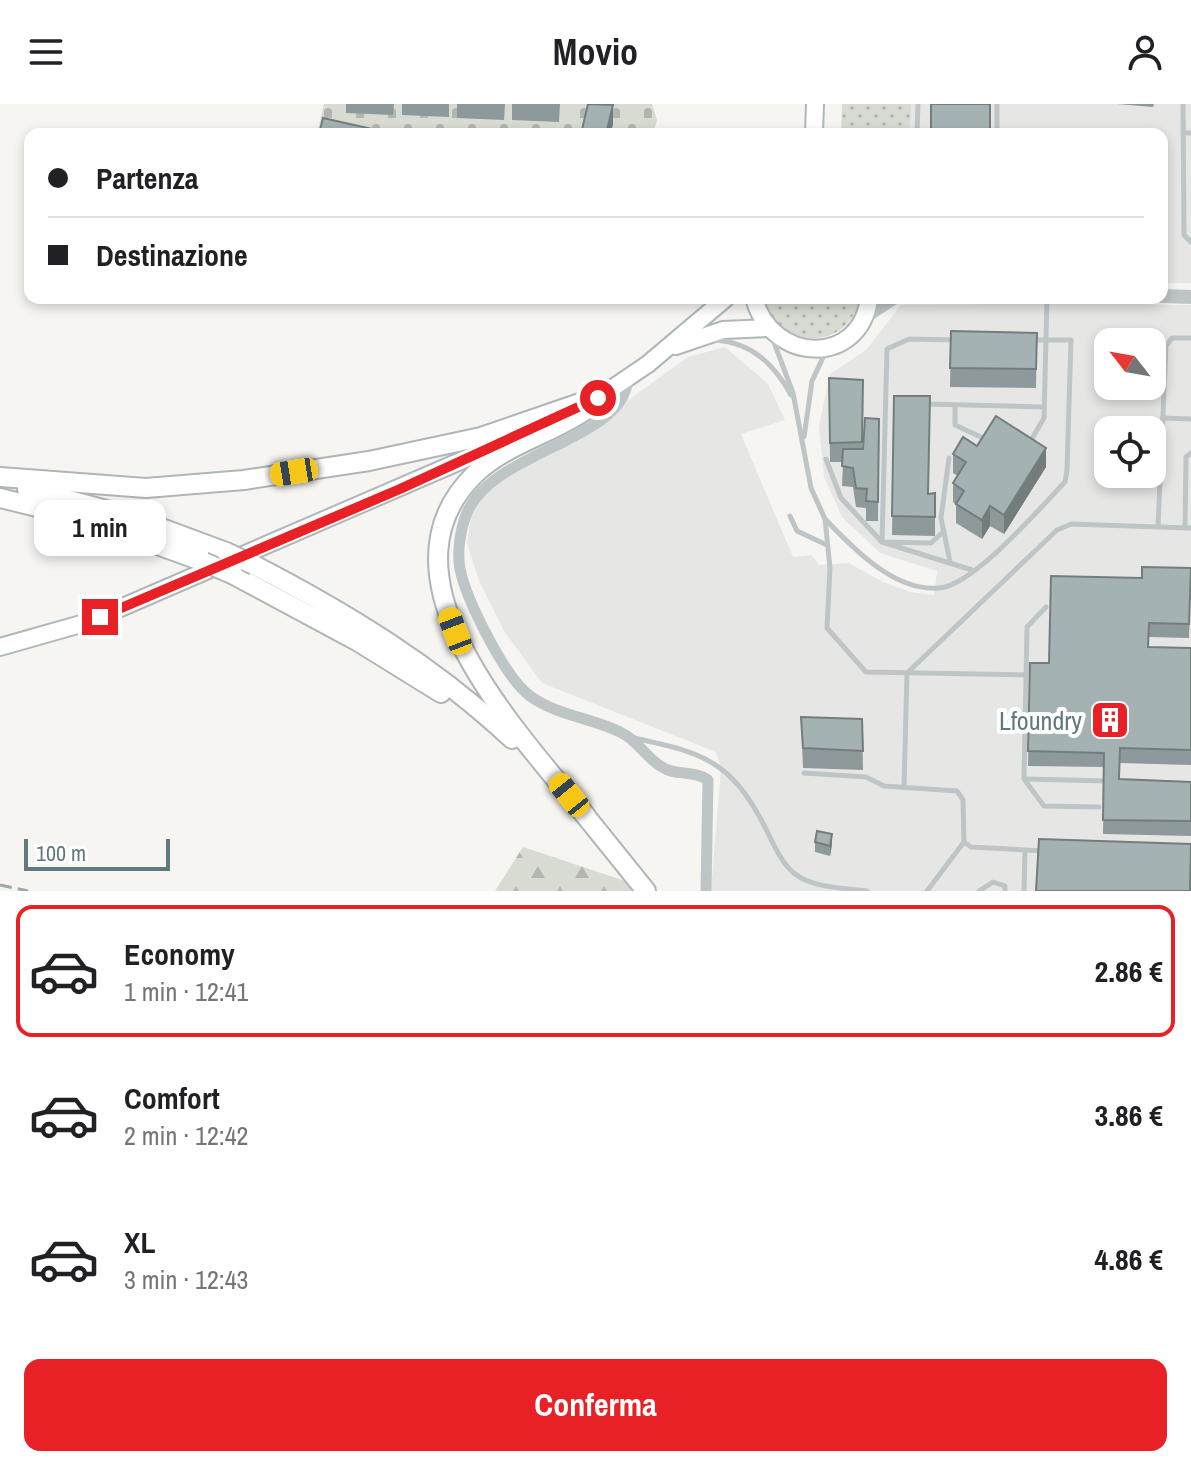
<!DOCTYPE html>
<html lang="it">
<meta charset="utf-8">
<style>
:root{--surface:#fff;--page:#f2f2f2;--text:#202124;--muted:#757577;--line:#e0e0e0;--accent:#e72125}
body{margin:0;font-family:"Archivo Narrow",sans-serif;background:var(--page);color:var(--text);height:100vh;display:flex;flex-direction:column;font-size:30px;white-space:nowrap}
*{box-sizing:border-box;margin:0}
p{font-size:26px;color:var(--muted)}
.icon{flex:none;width:44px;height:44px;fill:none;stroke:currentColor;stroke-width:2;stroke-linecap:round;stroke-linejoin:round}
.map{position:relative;height:787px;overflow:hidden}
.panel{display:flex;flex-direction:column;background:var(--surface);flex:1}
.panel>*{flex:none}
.banner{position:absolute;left:24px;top:24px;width:1144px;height:176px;border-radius:16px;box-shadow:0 4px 12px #0003;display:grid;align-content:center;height:176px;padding:0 24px;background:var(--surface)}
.needle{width:52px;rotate:301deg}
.buttons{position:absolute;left:1094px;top:224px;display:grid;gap:16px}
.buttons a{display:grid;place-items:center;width:72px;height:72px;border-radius:16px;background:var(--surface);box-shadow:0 4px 12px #0003;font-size:40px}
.scale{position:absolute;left:24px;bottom:20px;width:146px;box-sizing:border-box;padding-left:8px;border:4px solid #60797e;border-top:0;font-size:22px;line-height:28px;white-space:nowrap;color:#60797e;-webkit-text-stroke:6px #fff;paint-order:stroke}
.end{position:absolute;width:36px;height:36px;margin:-18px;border:10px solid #e72125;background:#fff;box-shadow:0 0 0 4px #fff}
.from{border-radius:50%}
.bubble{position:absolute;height:56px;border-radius:16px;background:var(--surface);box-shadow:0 4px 12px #0003;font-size:26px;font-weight:700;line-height:56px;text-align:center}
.car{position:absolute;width:24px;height:48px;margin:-24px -12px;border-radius:10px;box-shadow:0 0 6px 2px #0007;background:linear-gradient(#f5c518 24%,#345 0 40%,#f5c518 0 76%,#345 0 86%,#f5c518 0)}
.banner b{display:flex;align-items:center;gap:28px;height:76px;font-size:30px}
.banner b+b{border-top:2px solid var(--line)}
.banner i{width:20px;height:20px;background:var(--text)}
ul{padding:14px 0 0;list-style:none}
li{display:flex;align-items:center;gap:24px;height:132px;margin:0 16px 12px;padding:0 8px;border:4px solid transparent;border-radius:16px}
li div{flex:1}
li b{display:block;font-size:30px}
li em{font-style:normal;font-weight:700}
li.selected{border-color:var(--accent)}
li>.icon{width:72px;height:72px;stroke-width:1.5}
.cta{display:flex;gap:16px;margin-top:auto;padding:16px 24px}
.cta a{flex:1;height:92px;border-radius:16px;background:var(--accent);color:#fff;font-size:32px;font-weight:700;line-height:92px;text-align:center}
header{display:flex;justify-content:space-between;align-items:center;height:104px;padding:0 24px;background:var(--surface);font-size:36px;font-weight:700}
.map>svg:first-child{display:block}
.built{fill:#e6e7e5;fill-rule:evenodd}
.grass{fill:url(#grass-dots)}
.forest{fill:url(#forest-firs)}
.cemetery{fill:url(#cemetery-stones)}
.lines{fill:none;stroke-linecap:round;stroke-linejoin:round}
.secondary-casing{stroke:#aeb8ba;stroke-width:20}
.trunk-casing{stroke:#afb6b8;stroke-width:22}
.service{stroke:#bec5c7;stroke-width:5}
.minor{stroke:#bec5c7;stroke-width:11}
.tertiary{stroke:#bec5c7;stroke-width:14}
.secondary{stroke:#fff;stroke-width:16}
.trunk{stroke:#fff;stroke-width:18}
.rail{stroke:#9da8ab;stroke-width:3;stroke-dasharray:12 6;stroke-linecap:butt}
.trunk-bridge-casing{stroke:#afb6b8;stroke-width:22;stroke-linecap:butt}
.trunk-bridge{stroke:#fff;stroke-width:18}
.wall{fill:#8e999b}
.shaded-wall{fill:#747d7e}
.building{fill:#a5b2b4;stroke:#747d7e;stroke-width:2}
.route{stroke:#e72125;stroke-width:10}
.labels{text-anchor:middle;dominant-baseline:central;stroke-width:8;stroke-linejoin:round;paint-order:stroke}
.poi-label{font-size:26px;fill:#60797e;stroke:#fff;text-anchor:end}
</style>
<header><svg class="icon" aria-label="menu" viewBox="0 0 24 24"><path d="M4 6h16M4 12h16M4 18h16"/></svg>Movio<svg class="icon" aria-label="person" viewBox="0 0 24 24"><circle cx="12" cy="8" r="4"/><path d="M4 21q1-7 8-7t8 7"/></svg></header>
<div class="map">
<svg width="1191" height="787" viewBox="0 0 1191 787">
<defs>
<pattern id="grass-dots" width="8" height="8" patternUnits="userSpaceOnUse" patternTransform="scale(2)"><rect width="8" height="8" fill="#d7dbd1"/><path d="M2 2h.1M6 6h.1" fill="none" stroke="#b2b6af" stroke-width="1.8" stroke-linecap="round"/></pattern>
<pattern id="forest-firs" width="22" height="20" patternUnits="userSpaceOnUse" patternTransform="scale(2)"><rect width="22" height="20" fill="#d7dbd1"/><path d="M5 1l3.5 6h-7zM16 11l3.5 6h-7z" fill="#b2b6af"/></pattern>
<pattern id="cemetery-stones" width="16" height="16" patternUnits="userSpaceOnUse" patternTransform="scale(2)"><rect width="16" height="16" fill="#d7dbd1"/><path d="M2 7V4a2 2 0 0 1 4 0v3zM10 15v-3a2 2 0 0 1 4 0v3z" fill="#b2b6af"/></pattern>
</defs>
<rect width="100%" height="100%" fill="#f6f5f2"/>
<g class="built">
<polygon points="844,0 1191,0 1191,179 1162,179 1162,30 843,30"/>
<path d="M1087 199 1191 201V787H711L721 664 716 648 542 579 504 527 479 477 467 439 473 399 498 371 609 310 688 253 725 243 768 280 785 316 741 330 793 453 812 451 819 461 849 459 883 478 911 488 934 491 937 467 880 449 842 413 824 373 819 322 830 270 866 246 901 201ZM1108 238H1152V282H1108ZM1108 326H1152V370H1108Z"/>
</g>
<g class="grass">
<polygon points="842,0 911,0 909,30 841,30"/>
<path d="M764 194H860C848 249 777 246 764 194Z"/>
</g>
<polygon class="forest" points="523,743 655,787 495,787"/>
<polygon class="cemetery" points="324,0 652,0 657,16 653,30 317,30"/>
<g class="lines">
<g class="secondary-casing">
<g id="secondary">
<polyline points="814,30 815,0"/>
<path d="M754 194C771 260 861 263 869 194"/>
<polyline points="676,242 723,226 767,224"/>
<polyline points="595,296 648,260 726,194"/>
<polyline points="0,543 88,518 523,330"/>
</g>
</g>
<g class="trunk-casing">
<g id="trunk">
<polyline points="0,373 146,384 244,376 369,357 481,333 606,290"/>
<polyline points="27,385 129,412 226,448"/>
<polyline points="0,394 86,415 204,458"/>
<path d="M254 461C347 509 435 563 512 635"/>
<polyline points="234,471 357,537 441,589"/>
<polyline points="580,705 646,787"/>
<path d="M586 712C521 631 369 475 474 371 505 340 553 330 589 304"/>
</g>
</g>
<g class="service">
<polyline points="1183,0 1184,131 1191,138"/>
<polyline points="1183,29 1191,29"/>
<polyline points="917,30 918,0"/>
<polyline points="997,30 997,0"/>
<polyline points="772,233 793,289 811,384 825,415 830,464 827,524 866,568 1026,571"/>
<path d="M716 236C752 239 774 260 791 291"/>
<polyline points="926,300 1044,303"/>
<polyline points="955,301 955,321 985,335"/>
<polyline points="1163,314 1191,315"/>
<polyline points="804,333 812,277 826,247"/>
<polyline points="1030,338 1044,314 1047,194"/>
<polyline points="949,354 941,414 950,458"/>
<polyline points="826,355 841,394 882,438 972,466"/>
<polyline points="790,412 797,427 827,441"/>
<path d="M825 415C853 444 894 488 939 484 973 482 1040 404 1065 378L1067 366 1071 236H1030"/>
<polyline points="1158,423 1191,424"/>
<polyline points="1185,423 1186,353 1191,349"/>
<polyline points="944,427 931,439 882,438 887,245 909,235 956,236"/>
<polyline points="1046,503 1027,523 1024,675 1044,702 1099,703"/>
<path d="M634 634C704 649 731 657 765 723 773 739 781 759 795 770 813 784 845 784 867 787"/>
<polyline points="804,669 866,673 884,682 957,687 963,696 964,738 971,743 1044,747"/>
<polyline points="1025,675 1107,677"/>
<polyline points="904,683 907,569 1057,426 1071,420 1158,423 1166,242 1172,234 1191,234"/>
<polyline points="927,787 964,738"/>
<polyline points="979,787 993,778 1005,782 1005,787"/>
<polyline points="1024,787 1025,747"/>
</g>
<path class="minor" d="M628 275C623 338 491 346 466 411 460 427 457 448 460 465 466 495 505 574 530 592 556 611 592 614 620 628 638 636 646 654 662 663 675 672 694 666 708 676L706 787"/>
<g class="tertiary">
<polyline points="1162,192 1191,193"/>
<polyline points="863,214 893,194"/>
</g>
<use href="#secondary" class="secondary"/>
<use href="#trunk" class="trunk"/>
<polyline class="rail" points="0,781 28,787"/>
<g class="trunk-bridge-casing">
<g id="trunk-bridge">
<polyline points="226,448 254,461"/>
<polyline points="204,458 234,471"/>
</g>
</g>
<use href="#trunk-bridge" class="trunk-bridge"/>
</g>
<g class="wall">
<polygon points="346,0 394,0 393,11 346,9"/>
<polygon points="402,0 449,0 449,13 402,11"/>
<polygon points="457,0 505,0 504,16 457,14"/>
<polygon points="512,0 560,0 559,18 512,16"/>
<polygon points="930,0 990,0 990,30 931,30"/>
<polygon points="1117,0 1154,0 1153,3"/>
<polygon points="951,227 1037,229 1036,284 950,283"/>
<polygon points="829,274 863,276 862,345 879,315 878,417 866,417 866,404 856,403 853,383 842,382 843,358 830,358"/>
<polygon points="894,292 929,390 935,389 935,432 892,431"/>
<polygon points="953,350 1046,363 1004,430 990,422 982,435 956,419 956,401 953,398 953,379 958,372 953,369"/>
<polygon points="1191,464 1189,534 1149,533 1148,543 1191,544 1191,661 1120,659 1119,675 1191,678 1191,732 1103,730 1104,663 1028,662 1030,559 1049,559 1142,474"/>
<polygon points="801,613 862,615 863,666 803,664"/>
<polygon points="815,738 832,740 830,752 815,748"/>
</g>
<g class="shaded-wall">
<polygon points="613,1 613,20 611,30 606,30"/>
<polygon points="1046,344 1046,363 1004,430 1004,411"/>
<polygon points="990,402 990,422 982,435 982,416"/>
<polygon points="832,730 832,740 830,752 830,742"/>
</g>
<g class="building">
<polygon points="588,0 613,1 606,30 581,30"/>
<polygon points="931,0 990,0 990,28 931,27"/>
<polygon points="323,14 381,27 380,30 319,30"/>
<polygon points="951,227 1037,229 1036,265 950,264"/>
<polygon points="829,274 863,276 862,338 830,339"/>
<polygon points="894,292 930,292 928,390 935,389 935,413 892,412"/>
<polygon points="996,312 1046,344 1004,411 990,402 982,416 956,400 964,387 953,379 966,358 953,350 963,333 977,342"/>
<polygon points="865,314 879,315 878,398 866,397 867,385 856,384 853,364 842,362 843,345 863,345"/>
<polygon points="1142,463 1191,464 1189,520 1149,519 1148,543 1191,544 1191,646 1120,644 1119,675 1191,678 1191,717 1103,716 1104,649 1028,647 1030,559 1049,559 1051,472 1142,474"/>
<polygon points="801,613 862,615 863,647 803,644"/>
<polygon points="817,727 832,730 830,742 815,738"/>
<polygon points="1039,735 1191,740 1190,787 1036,787"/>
</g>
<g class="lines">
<polyline class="route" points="100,513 400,385 598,294"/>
</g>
<defs>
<g id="building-square" transform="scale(2)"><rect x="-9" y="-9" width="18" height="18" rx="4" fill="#e72125" stroke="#fff"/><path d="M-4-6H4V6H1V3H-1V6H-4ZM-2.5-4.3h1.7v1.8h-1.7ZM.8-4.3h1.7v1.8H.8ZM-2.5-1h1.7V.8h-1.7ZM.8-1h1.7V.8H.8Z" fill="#fff"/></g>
</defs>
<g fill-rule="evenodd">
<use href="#building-square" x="1110" y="616"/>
</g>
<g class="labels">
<g class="poi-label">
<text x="1082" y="616">Lfoundry</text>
</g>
</g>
</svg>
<div class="buttons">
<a><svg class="needle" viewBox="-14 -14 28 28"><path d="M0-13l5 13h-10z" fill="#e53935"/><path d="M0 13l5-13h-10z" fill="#757577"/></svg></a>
<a><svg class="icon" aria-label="locate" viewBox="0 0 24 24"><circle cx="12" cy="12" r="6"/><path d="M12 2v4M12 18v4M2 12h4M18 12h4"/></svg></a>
</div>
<div class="scale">100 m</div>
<i class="end from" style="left:598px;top:294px"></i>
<i class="end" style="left:100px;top:513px"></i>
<div class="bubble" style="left:34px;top:396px;width:132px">1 min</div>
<i class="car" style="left:294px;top:368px;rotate:261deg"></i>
<i class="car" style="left:455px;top:527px;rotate:339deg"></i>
<i class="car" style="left:569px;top:691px;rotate:321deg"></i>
<div class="banner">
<b><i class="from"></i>Partenza</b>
<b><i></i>Destinazione</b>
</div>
</div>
<section class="panel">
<ul>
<li class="selected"><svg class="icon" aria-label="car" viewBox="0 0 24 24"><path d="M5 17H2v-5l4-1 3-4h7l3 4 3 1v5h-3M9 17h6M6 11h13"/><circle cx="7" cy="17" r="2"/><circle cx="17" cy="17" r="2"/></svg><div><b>Economy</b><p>1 min · 12:41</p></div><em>2.86 €</em></li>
<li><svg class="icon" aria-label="car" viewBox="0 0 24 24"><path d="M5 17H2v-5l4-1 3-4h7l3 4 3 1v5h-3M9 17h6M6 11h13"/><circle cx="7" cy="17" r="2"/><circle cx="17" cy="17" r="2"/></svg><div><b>Comfort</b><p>2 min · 12:42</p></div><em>3.86 €</em></li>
<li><svg class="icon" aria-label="car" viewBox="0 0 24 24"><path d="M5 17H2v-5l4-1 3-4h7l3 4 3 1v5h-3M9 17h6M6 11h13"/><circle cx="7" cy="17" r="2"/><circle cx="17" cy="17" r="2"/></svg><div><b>XL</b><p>3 min · 12:43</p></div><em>4.86 €</em></li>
</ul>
<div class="cta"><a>Conferma</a></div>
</section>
